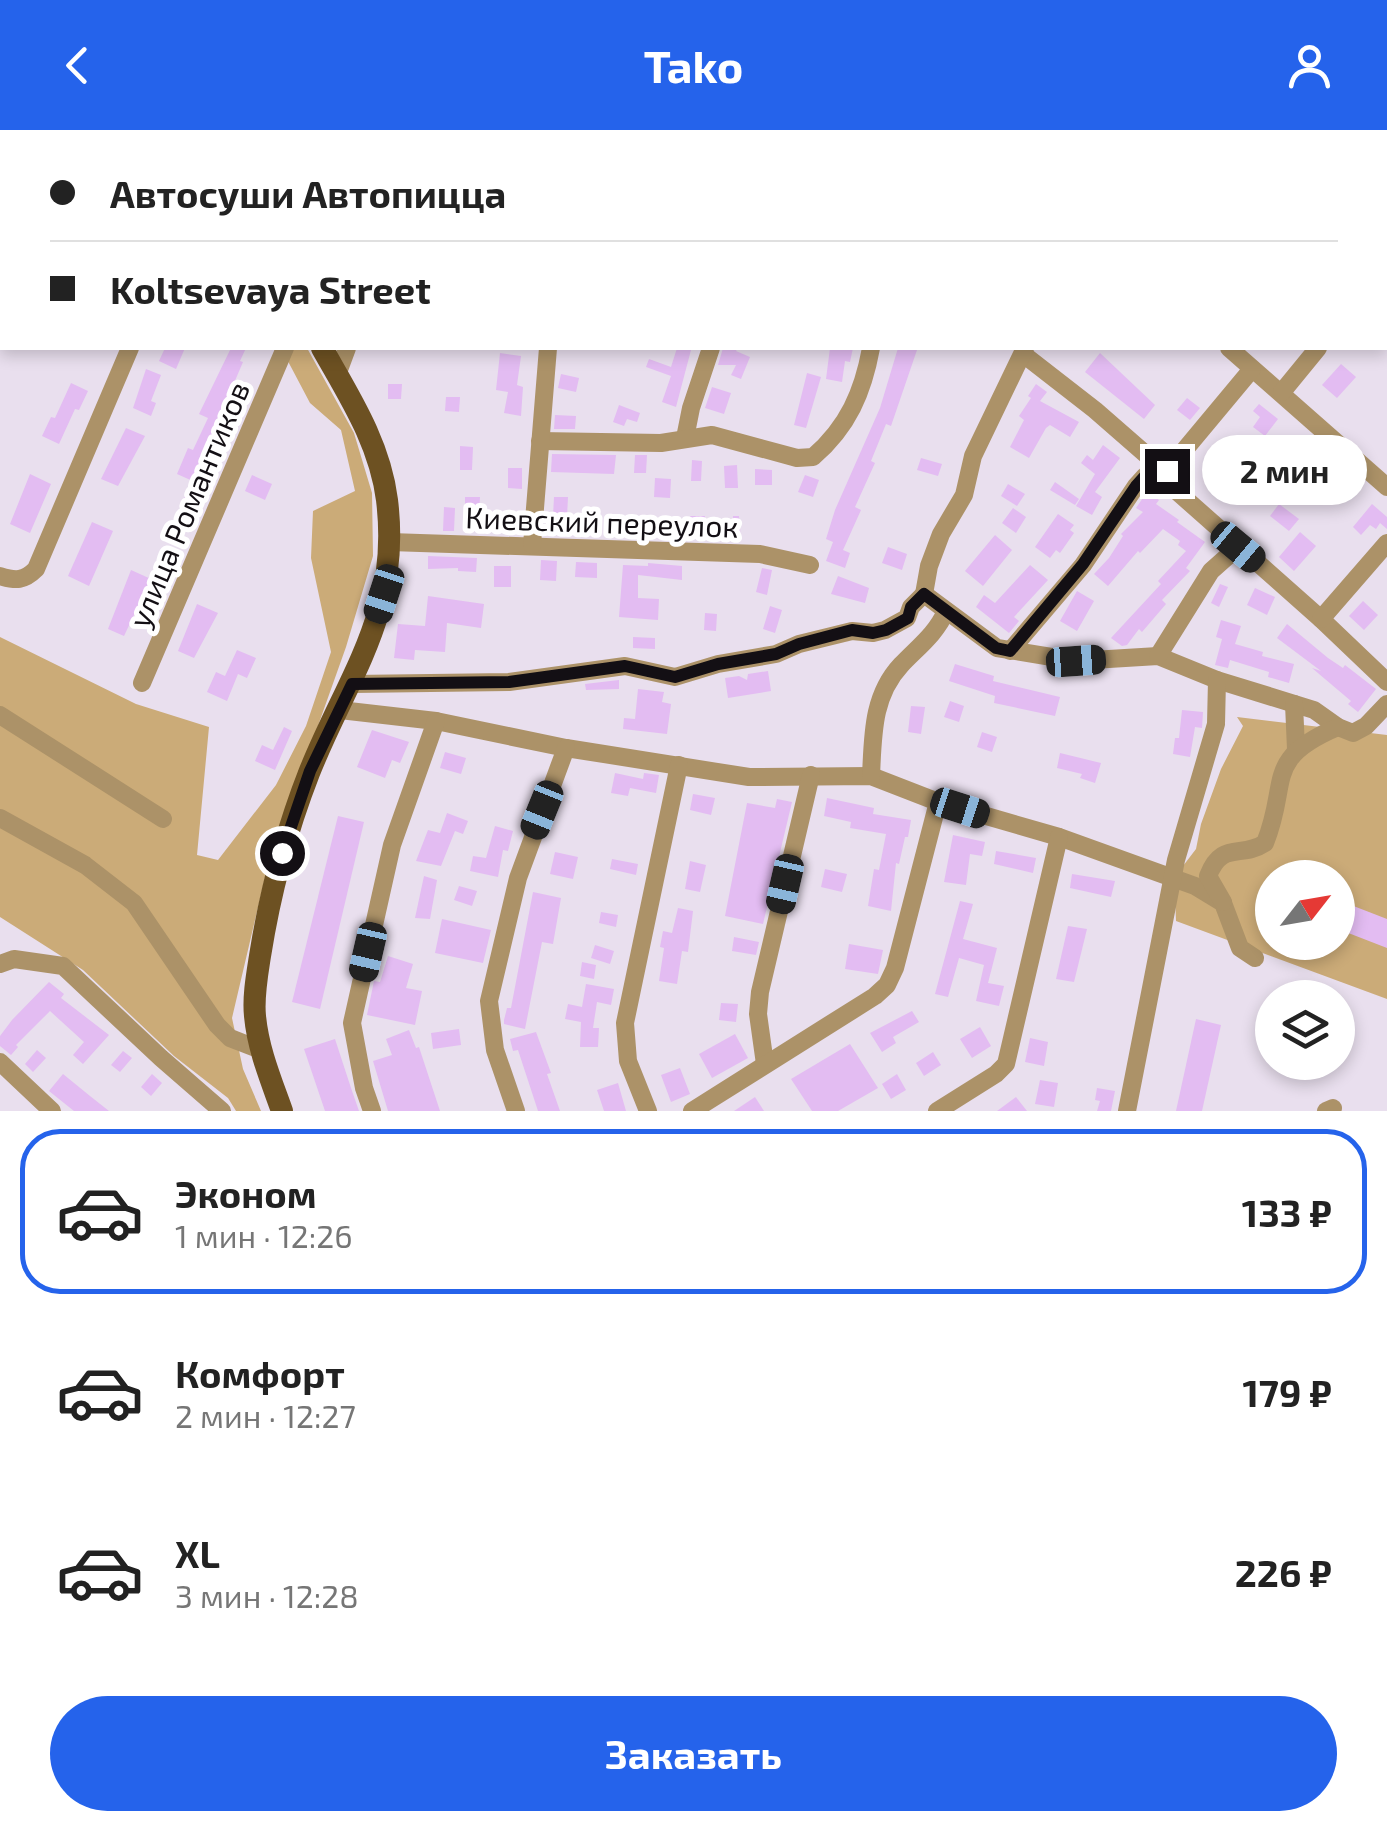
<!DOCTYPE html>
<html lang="ru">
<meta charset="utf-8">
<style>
:root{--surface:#fff;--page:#f6f6f6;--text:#222;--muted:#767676;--line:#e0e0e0;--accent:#2563eb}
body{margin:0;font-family:"Exo 2",sans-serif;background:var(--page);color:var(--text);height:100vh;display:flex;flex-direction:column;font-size:38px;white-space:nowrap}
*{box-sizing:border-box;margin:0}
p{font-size:32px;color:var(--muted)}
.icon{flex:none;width:55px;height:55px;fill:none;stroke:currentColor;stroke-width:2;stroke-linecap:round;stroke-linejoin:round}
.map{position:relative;height:981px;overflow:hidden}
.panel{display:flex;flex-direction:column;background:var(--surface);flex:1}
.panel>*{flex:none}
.banner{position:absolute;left:0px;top:0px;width:1388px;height:220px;box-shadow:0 5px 15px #0003;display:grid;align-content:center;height:220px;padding:0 50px;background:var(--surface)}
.needle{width:65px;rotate:59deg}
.fabs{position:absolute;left:1255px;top:730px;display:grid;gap:20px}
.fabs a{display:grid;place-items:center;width:100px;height:100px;border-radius:50%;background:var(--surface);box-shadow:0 5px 15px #0003;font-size:50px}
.end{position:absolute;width:45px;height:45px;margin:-22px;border:12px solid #130f14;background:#fff;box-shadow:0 0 0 5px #fff}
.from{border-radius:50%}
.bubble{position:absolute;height:70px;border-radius:35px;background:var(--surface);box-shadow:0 5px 15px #0003;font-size:32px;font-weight:700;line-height:70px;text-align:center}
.car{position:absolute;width:30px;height:60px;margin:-30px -15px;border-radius:12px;box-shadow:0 0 8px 2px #0007;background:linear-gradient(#222 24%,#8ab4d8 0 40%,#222 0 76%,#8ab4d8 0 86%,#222 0)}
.banner b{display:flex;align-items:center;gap:35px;height:95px;font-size:38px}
.banner b+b{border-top:2px solid var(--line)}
.banner i{width:25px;height:25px;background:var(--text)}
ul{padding:18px 0 0;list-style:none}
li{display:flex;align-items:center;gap:30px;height:165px;margin:0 20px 15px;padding:0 30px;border:5px solid transparent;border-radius:40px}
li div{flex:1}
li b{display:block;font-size:38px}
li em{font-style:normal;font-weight:700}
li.current{border-color:var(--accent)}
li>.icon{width:90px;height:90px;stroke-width:1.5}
.cta{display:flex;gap:20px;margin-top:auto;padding:20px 50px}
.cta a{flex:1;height:115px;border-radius:60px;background:var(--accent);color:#fff;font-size:40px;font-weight:700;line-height:115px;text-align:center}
header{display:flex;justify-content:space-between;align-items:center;height:130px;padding:0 50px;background:var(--accent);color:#fff;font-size:45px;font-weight:700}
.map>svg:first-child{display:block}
.green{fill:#cbab78;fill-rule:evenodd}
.building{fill:#e3bcf2}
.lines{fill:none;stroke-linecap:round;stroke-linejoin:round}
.minor{stroke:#ac9268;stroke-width:18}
.major{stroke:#6d5122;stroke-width:22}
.route{stroke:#130f14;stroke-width:12}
.labels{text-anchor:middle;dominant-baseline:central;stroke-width:10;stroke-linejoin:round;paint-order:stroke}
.street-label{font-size:30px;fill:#130f14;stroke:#fff}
</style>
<header><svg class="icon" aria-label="back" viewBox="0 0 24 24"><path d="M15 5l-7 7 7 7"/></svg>Tako<svg class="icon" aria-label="person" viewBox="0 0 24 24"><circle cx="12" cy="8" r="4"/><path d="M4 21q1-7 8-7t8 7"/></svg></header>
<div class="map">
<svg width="1387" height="981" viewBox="0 0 1387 981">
<rect width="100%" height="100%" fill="#e9dfee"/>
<g class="green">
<polygon points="281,218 307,218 354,303 372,363 373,426 346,517 267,739 232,888 243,939 261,981 236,981 228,968 174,926 83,840 0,787 0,507 136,574 209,597 197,725 218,730 276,655 306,596 331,522 311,428 313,381 355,361 341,300 310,273"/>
<path d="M1237 587 1387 605V869L1176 791 1175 764 1183 736 1196 719 1201 694 1221 639 1243 596ZM1272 748H1338V812H1272Z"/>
</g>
<g class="building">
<polygon points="165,218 185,218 176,239 159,231"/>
<polygon points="231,218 246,218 240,231 243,232 216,295 229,301 221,317 211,312 195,352 177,344 188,318 193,320 208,288 199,284"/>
<polygon points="677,218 691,220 676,277 662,272 671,246 646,237 649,229 671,237"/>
<polygon points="723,218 738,218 736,221 750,227 741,249 731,245 736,235 718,235"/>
<polygon points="830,218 853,218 850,232 845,231 842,252 826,249"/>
<polygon points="898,218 917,220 891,296 886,294 871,331 875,333 855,377 861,380 843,420 850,423 845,438 826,431 833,412 826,409 835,380 880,278"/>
<polygon points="500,223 521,226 517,255 523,257 521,286 504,283 508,262 496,260"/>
<polygon points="1100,223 1155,275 1144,289 1085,242"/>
<polygon points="1341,234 1356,247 1337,268 1322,255"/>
<polygon points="146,239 161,245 151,271 156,273 151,286 133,278"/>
<polygon points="807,243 821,247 806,298 794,295"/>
<polygon points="561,244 579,248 576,262 558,258"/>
<polygon points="71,253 88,261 79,280 75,279 59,314 42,306 51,287 55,288"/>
<polygon points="388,254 402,254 401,269 388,269"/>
<polygon points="1036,254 1047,262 1040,271 1079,292 1070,307 1050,295 1046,298 1029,328 1010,317 1024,290 1019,286 1031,268 1028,266"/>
<polygon points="712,257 731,263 724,284 705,278"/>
<polygon points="446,267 460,267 459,282 445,281"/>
<polygon points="1187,268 1200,278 1190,290 1177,280"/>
<polygon points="1259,274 1278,289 1265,306 1253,297 1260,287 1253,281"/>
<polygon points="619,275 640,283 637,292 627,289 624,296 613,292"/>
<polygon points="555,285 576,286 575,299 554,299"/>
<polygon points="126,298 145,306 118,356 101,349"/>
<polygon points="1290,306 1312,322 1300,340 1277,323"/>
<polygon points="1103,315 1120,328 1095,362 1102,367 1092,385 1076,376 1095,344 1081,333 1087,325 1093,330"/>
<polygon points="460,316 473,317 472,340 460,340"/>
<polygon points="552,324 616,325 614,344 551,342"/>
<polygon points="635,325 647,325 646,343 634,343"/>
<polygon points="921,328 942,334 938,346 917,340"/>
<polygon points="692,330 702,331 701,351 691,351"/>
<polygon points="1213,333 1226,344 1217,356 1203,345"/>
<polygon points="737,335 738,358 725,358 724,336"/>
<polygon points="508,338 522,338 522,359 508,358"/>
<polygon points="755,339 772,340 772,355 755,355"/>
<polygon points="1338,340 1357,357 1345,371 1326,355"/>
<polygon points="30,344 51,354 30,403 10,394"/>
<polygon points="252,345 272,354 265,370 245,361"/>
<polygon points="805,345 819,350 813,367 798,362"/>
<polygon points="655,348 671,349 670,368 654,367"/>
<polygon points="1055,352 1079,369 1075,375 1050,360"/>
<polygon points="1008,354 1025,364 1017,376 1001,366"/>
<polygon points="187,362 201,368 195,382 181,375"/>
<polygon points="1147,362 1159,370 1156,374 1179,390 1177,392 1205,412 1186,438 1190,441 1162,470 1166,474 1142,502 1139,499 1127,515 1122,516 1111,508 1161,454 1158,451 1186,421 1178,415 1180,411 1163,399 1140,423 1138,421 1108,456 1094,444 1109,428 1123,406 1121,404 1143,382 1136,378"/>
<polygon points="465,367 480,367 479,382 465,382"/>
<polygon points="554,367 568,367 567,387 553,386"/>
<polygon points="1279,374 1299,389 1289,401 1270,386"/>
<polygon points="1372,374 1387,387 1387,399 1380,393 1376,399 1370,395 1361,405 1353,397"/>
<polygon points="444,377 455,378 454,401 443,401"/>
<polygon points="1013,378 1026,387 1016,403 1002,393"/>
<polygon points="494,382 515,382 515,401 494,402"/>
<polygon points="1058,384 1074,395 1070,400 1074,403 1060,423 1056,420 1050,428 1035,417"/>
<polygon points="690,386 705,386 705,405 689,405"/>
<polygon points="733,386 739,386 741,411 732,411"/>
<polygon points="580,389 599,390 599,405 579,405"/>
<polygon points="92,392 113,401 89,456 68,446"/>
<polygon points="1300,402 1316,416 1294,441 1279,427"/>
<polygon points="995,405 1012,420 983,456 965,441"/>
<polygon points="888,417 907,424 902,440 882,433"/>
<polygon points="428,426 477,428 476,442 458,441 458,438 428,439"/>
<polygon points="541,430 557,431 556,451 540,450"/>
<polygon points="576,432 597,433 597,448 575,447"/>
<polygon points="648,433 682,436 682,450 638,445 638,468 659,469 658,490 619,487 623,435 648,436"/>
<polygon points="1030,435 1048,450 1014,487 1019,491 1009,503 976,477 984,465 995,473"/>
<rect x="494" y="436" width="17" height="21"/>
<polygon points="762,438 772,440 767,465 756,462"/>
<polygon points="131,440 151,449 124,506 108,499"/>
<polygon points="838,446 869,458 865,473 831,464"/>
<polygon points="1220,454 1228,457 1219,477 1211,473"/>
<polygon points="1255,458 1275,467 1267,485 1247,475"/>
<polygon points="1077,461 1094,471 1077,501 1060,491"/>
<polygon points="428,466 484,474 481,498 447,493 445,522 415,520 414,530 394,528 398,494 425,496"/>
<polygon points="1363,471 1378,485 1364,500 1349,486"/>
<polygon points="197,474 218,483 194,528 178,521"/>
<polygon points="770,476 782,480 775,503 763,499"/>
<polygon points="705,483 717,484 716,501 704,500"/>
<polygon points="1221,490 1241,496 1235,514 1263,522 1262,526 1294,534 1289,553 1268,547 1269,542 1230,530 1228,538 1215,535 1222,509 1216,507"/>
<polygon points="1287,494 1328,528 1343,538 1345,535 1376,559 1358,582 1348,574 1351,571 1312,538 1321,541 1277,508"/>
<polygon points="633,507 655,508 655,519 633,518"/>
<polygon points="237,520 256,528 247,548 238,544 227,571 207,562 216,542 225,546"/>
<polygon points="955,534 994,546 993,551 1060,567 1055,586 994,573 995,566 949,551"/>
<polygon points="768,541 771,561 728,568 725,548 739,546 747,550 748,544"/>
<polygon points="619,550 619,559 586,560 585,554"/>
<polygon points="638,559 664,562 662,572 671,574 667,604 623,599 624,588 635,589"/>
<polygon points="950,571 964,576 959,592 944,587"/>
<polygon points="911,576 925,577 921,604 908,602"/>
<polygon points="1182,580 1203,582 1202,598 1195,597 1190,627 1173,624 1175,608 1179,608"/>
<polygon points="284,597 292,601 275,640 255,631 262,615 273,620"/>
<polygon points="372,600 409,612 400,633 392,630 385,648 357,637"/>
<polygon points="982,602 997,607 992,622 977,617"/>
<polygon points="445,622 466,628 461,644 440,638"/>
<polygon points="1060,623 1101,633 1095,653 1080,648 1082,644 1057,638"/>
<polygon points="615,643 643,649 644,643 659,645 656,663 630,658 628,666 611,663"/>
<polygon points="693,664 715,668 711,685 690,680"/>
<polygon points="827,668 874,678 873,684 911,690 908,707 905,707 899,734 896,733 891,781 868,776 874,739 879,740 886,704 850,698 851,692 824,686"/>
<polygon points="777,669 792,672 763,794 725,786 747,673 775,678"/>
<polygon points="447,683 468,691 463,704 455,701 441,736 416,731 428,700 440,703"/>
<polygon points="338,686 364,692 320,879 292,872"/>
<polygon points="495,696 513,701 508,721 503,720 498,747 470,741 473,726 486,728"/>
<polygon points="953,705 985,712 982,726 970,724 966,755 944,752"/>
<polygon points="996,721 1036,728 1033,743 994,734"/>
<polygon points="555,722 578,727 573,749 550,744"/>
<polygon points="612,729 638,734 636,745 610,739"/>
<polygon points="690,731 706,735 700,762 685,759"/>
<polygon points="825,739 847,744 842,762 821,757"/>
<polygon points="1072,744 1115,751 1111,767 1070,758"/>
<polygon points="424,746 437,750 430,789 415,788"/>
<polygon points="459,756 477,761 472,776 454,770"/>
<polygon points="533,762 561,768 553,814 542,812 525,899 504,894 504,890 507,878 511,878"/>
<polygon points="1338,770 1387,789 1387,818 1338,799"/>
<polygon points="960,771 973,774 963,809 997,818 988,853 1004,856 999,876 976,871 984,835 959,828 948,867 935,864"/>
<polygon points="678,778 693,781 688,822 682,821 677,854 659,851 664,818 660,817 663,801 672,803"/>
<polygon points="601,782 618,785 616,797 599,793"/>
<polygon points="442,789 491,800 483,833 435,823"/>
<polygon points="1068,796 1087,799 1074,852 1056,849"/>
<polygon points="734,807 759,812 756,825 732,821"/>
<polygon points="849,814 883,820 878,844 845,839"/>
<polygon points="595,815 614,821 610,834 591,828"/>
<polygon points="388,826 413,834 406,858 422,861 415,895 367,885 374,851 380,852"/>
<polygon points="582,832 596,835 594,849 580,846"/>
<polygon points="49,852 64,864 61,868 109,905 83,934 73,925 84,912 50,881 16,915 18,917 11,925 0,916 0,906 12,890"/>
<polygon points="586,854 614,859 611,875 597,872 593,898 599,898 598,917 580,917 581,892 565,889 568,874 582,877"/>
<polygon points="721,873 738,874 736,892 719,890"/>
<polygon points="912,881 919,892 893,907 896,913 882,922 870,903"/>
<polygon points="1196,889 1221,895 1202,981 1176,981"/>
<polygon points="980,897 991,916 972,928 960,909"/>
<polygon points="459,899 461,915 433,919 431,903"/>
<polygon points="409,900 416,918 419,917 440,981 388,981 373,931 392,925 386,909"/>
<polygon points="536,902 551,943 547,944 560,981 538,981 518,920 513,921 510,909"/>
<polygon points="735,904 748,928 712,948 699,924"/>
<polygon points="1030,908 1048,912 1044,936 1025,932"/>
<polygon points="335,909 351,958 359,981 325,981 304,919"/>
<polygon points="850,914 878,958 838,981 812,981 791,949"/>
<polygon points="37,920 46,928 33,942 25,934"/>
<polygon points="123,921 132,928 120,942 111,935"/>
<polygon points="933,922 941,935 924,946 916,933"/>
<polygon points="680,938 690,964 671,972 661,945"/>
<polygon points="63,944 90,966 109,981 74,981 49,961"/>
<polygon points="152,944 162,953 151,966 141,957"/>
<polygon points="897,944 906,960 891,969 882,954"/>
<polygon points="1040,950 1058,953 1054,977 1035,974"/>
<polygon points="618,953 626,981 604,981 597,960"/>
<polygon points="1097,958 1115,961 1111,981 1097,981 1100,971 1095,970"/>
<polygon points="755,967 764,981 734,981"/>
<polygon points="1016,967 1027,981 997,981"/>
</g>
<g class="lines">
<g class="minor">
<polyline points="73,0 78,2"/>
<polyline points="423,2 424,0"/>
<polyline points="595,2 596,0"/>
<polyline points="756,2 756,0"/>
<polyline points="925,2 926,0"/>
<polyline points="1089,2 1090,0"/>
<polyline points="1385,15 1387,13"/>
<polyline points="1385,118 1387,130"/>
<polyline points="0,174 2,167"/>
<polyline points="1229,218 1387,357"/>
<polyline points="1023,224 1095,280 1150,328 1172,357 1321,489 1387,552"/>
<polyline points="337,245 347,218"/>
<polyline points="1282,262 1318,218"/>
<polyline points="685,308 691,278 711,218"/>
<path d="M540 311 661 313 712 305 797 328 813 327C848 297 863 262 871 218"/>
<polyline points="390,412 760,424 810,435"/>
<polyline points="532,415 548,218"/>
<path d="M0 446C16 451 24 451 36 439L130 218"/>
<polyline points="924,464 997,518 1076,531 1158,526 1217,550 1314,580 1338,597 1353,603 1366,596 1387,574"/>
<polyline points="924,464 929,436 941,404 964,365 973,326 1025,218"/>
<polyline points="1321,489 1387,413"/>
<polyline points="1010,521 1083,435 1136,356 1145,346 1162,345 1167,341 1252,239"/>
<polyline points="1158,526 1211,441 1238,417"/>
<polyline points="142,553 285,218"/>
<polyline points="352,554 509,552 625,536 675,547 718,534 776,524 799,514 852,501 873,503 885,500 907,488 911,477 924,464"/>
<polyline points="1294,574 1296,619"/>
<polyline points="340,580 436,591 566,618 749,647 871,646 938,672 1059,707 1195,756 1223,773 1240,818 1255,828"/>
<polyline points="0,585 163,689"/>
<path d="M871 646C873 606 872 566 901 535 918 517 936 504 946 481"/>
<polyline points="0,688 85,735 134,773 217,895 230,908 261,920"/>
<path d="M1223 772 1208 746C1222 710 1241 729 1265 713 1290 652 1262 629 1338 597"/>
<polyline points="0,834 14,829 63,836 161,928 222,981"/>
<polyline points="0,932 52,981"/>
<polyline points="765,934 758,884 760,862 811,645"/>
<polyline points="372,981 364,958 352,893 392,715 436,591"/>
<polyline points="516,981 495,920 489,871 518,748 566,618"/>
<polyline points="648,981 628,931 625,893 679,635"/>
<polyline points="692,981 875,866 887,855 895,838 938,672"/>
<polyline points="937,981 996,944 1006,934 1059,707"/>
<polyline points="1127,981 1176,730 1216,594 1217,550"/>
<polyline points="1326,981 1333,978"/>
</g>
<g class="major">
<polyline points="193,0 194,2"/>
<path d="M282 981C271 950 258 919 255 886 253 867 257 845 260 826 270 763 286 702 309 643 348 545 401 484 387 370 380 313 349 266 322 218"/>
</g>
</g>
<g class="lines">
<polyline class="route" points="282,723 310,641 352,554 509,552 625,536 675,547 718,534 776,524 799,514 852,500 873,503 886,500 908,488 911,477 924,464 996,518 1010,521 1083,434 1136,356 1145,346 1162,345 1167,341"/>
</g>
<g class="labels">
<g class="street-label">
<text transform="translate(188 374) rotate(-67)">улица Романтиков</text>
<text transform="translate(602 391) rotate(2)">Киевский переулок</text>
</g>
</g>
</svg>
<div class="fabs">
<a><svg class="needle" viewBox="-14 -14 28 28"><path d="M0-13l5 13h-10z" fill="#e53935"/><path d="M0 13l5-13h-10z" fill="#767676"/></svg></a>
<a><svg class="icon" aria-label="layers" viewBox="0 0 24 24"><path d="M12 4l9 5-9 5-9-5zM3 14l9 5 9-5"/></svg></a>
</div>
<i class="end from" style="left:282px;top:723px"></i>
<i class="end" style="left:1167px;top:341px"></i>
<div class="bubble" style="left:1202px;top:305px;width:165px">2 мин</div>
<i class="car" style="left:1238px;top:417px;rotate:130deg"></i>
<i class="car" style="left:384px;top:464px;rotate:198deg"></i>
<i class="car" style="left:1076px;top:531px;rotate:86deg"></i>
<i class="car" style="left:960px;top:678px;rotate:108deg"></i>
<i class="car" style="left:542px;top:680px;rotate:202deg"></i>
<i class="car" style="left:785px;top:754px;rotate:193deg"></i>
<i class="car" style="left:368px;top:822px;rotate:193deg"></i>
<div class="banner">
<b><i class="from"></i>Автосуши Автопицца</b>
<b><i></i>Koltsevaya Street</b>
</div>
</div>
<section class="panel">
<ul>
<li class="current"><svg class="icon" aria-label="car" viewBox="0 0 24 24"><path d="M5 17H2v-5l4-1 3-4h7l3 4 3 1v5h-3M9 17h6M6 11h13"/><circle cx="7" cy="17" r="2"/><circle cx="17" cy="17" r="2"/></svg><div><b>Эконом</b><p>1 мин · 12:26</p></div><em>133 ₽</em></li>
<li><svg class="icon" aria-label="car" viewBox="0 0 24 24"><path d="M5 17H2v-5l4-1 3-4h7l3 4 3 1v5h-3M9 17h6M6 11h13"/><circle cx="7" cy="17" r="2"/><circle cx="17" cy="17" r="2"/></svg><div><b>Комфорт</b><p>2 мин · 12:27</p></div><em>179 ₽</em></li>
<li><svg class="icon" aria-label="car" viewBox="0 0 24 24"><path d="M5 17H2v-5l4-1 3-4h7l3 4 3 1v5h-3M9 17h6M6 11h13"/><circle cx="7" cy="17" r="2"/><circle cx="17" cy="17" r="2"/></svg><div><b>XL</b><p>3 мин · 12:28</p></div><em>226 ₽</em></li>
</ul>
<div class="cta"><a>Заказать</a></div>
</section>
